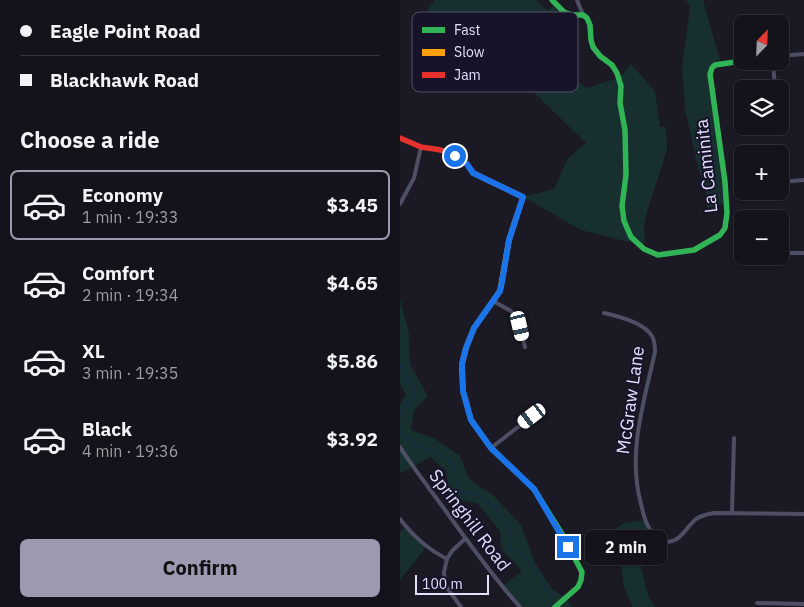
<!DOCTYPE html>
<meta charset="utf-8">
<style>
:root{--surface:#14131b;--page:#1d1c24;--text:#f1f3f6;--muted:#9d9ea3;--line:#33323a;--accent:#9b9ab0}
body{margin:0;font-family:"IBM Plex Sans",sans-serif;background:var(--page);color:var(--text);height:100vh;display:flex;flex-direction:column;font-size:19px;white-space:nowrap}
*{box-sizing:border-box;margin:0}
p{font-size:16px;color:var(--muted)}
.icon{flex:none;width:28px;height:28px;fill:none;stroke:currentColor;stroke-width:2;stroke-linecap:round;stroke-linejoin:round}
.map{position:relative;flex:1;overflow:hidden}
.panel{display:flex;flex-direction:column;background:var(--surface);width:400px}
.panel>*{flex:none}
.top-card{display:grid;align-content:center;height:110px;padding:0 20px;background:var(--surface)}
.needle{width:32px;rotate:23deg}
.fabs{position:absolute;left:334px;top:15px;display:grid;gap:10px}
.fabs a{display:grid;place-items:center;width:55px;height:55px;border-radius:8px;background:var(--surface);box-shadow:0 1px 4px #0004,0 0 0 1px var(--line);font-size:25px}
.scale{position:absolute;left:15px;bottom:12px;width:74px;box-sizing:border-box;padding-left:5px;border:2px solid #e1dffc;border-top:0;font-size:14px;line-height:18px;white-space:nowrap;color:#e1dffc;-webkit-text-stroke:4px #171429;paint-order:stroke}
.end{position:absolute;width:22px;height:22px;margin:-11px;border:6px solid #1a73e8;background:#fff;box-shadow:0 0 0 2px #fff}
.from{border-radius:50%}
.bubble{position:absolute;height:35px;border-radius:8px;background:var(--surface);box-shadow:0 1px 4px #0004,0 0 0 1px var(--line);font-size:16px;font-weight:800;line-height:35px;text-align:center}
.car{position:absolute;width:15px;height:30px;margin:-15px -8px;border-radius:6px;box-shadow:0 0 4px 1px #0007;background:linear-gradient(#fff 24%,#345 0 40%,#fff 0 76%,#345 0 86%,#fff 0)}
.top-card b{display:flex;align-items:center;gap:18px;height:48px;font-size:19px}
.top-card b+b{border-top:1px solid var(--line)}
.top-card i{width:12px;height:12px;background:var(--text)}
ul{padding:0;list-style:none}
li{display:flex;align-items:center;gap:15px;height:70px;margin:0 10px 8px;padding:0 10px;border:2px solid transparent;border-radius:8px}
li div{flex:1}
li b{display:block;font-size:19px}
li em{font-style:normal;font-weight:800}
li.current{border-color:var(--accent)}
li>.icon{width:45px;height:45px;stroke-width:1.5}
h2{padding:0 20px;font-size:22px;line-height:60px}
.button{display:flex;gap:10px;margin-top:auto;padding:10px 20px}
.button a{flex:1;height:58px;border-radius:8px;background:var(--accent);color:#111;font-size:20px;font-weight:800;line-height:58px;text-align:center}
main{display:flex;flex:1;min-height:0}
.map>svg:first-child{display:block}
.green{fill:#172f2f}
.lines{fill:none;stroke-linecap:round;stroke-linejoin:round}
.stream{stroke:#152a48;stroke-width:1}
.street{stroke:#4f4f64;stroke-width:4}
.fast{stroke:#30b455;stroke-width:5.5}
.slow{stroke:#ff9f0a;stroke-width:5.5}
.jam{stroke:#e5322d;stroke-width:5.5}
.route{stroke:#1a73e8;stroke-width:6}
.labels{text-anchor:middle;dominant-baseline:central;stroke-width:4;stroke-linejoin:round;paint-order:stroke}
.street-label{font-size:18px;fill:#e1dffc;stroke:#171429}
.key{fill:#171429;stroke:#545168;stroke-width:1}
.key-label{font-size:14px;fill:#e1dffc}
</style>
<main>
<section class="panel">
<div class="top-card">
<b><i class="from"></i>Eagle Point Road</b>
<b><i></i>Blackhawk Road</b>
</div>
<h2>Choose a ride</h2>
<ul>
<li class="current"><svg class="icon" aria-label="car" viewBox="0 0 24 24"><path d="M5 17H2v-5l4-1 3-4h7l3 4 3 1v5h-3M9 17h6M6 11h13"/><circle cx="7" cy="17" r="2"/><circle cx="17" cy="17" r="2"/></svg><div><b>Economy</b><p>1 min · 19:33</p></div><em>$3.45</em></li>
<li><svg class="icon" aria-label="car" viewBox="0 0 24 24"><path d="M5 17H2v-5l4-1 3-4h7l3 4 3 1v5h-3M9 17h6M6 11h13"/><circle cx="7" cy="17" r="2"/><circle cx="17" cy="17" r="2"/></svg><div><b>Comfort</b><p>2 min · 19:34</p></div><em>$4.65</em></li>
<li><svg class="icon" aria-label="car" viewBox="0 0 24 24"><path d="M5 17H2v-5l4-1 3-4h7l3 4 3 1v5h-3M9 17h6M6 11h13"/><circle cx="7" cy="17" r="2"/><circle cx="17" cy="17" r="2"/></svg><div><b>XL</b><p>3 min · 19:35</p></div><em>$5.86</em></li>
<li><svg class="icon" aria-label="car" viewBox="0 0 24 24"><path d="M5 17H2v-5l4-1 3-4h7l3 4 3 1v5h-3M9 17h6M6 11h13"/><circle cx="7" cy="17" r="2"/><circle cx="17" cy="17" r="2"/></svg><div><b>Black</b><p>4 min · 19:36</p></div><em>$3.92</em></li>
</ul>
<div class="button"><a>Confirm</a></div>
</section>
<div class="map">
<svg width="404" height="607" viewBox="0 0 404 607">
<rect width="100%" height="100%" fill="#1a1924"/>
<g class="green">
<polygon points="35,0 136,0 144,8 148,10 153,6 162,15 147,32 160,67 186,88 219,78 231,64 255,91 260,127 266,127 267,150 248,208 244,225 245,243 233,243 181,230 123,197 154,189 168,158 186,143 122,81 95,80 94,52 72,48 38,45 23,39 29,14 28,8"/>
<polygon points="286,0 303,0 321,64 312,68 326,203 307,208 305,189 298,167 285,109 282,68 290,7"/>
<polygon points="0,291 0,299 9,334 10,364 28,396 14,410 11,430 35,439 60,456 68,477 78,486 92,494 121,525 135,563 153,590 166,598 172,607 120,607 102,586 122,571 101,549 100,531 78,504 50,498 46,471 30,457 13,467 0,473 0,403 6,395 0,383"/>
<polygon points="245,520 252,532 238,555 248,596 255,607 233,607 224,588 216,528 224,523"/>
<polygon points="6,526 27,546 0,580 0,532"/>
</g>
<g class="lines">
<g class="stream">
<polyline points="0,362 1,368 16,394 3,410 0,416"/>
<polyline points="0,430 13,445 32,451 50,460 55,478 61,493 78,494 95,507 110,530 110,548 125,558 138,574 151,597"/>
</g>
<g class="street">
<polyline points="177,0 183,15"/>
<polyline points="380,56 404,54"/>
<polyline points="373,61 375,89"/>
<polyline points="380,182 404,180"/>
<polyline points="0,204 14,178 21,147"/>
<polyline points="380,253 404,253"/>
<polyline points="93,301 111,311 120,326 125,347"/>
<path d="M204 313C218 316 244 323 252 336 255 341 255 347 255 352 244 402 227 453 241 504 243 511 244 519 248 526 253 534 256 542 267 542 282 541 286 527 296 519 302 515 308 514 314 513L404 514"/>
<path d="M0 447C14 469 30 489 45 510 69 543 92 576 120 607"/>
<polyline points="91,448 132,416"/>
<polyline points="332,513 334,438"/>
<path d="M0 519C12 535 29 550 47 559"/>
<polyline points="357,603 404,604"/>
<polyline points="61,607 45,585 44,572 47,559 52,551 65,539"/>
</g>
<g class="fast">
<polyline points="152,0 164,12 172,15 183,15 187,18 190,25 191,40 193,47 200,56 212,65 217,73 221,86 220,103 225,130 226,175 222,206 224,221 231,237 244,249 258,255 294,250 320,235 325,228 327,213 325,182 310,74 312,68 315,65 342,61"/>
<polyline points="62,371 63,391 71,420 91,448 134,489 162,534 182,572 181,580 178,587 155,607"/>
</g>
<polyline class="slow" points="62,371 62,364 66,348 74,328 100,291 109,240 115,221"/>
<polyline class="jam" points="0,138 21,147 41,150 55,155 67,164 73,173 123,197 115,221"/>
</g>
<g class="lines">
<polyline class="route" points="55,156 67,164 73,173 123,197 109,240 102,282 100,291 74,328 66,348 62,364 63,391 71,420 91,448 134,489 168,547"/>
</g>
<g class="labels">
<g class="street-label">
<text transform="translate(306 166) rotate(-96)">La Caminita</text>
<text transform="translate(230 400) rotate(-82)">McGraw Lane</text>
<text transform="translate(70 520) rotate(53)">Springhill Road</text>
</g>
</g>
<rect x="12" y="12" width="166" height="80" rx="8" class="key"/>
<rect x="22" y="27" width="23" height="6" fill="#30b455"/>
<rect x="22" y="49" width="23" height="7" fill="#ff9f0a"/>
<rect x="22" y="72" width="23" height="6" fill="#e5322d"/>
<g class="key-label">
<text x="54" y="35">Fast</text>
<text x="54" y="57">Slow</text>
<text x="54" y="80">Jam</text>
</g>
</svg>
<div class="fabs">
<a><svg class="needle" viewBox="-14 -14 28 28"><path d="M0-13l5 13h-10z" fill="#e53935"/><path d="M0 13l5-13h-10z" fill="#9d9ea3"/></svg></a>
<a><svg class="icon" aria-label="layers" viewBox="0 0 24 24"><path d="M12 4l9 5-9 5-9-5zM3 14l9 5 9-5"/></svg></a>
<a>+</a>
<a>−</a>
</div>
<div class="scale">100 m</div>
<i class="end from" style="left:55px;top:156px"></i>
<i class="end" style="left:168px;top:547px"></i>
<div class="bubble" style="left:185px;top:530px;width:82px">2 min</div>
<i class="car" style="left:120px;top:326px;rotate:167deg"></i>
<i class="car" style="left:132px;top:416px;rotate:233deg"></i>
</div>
</main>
